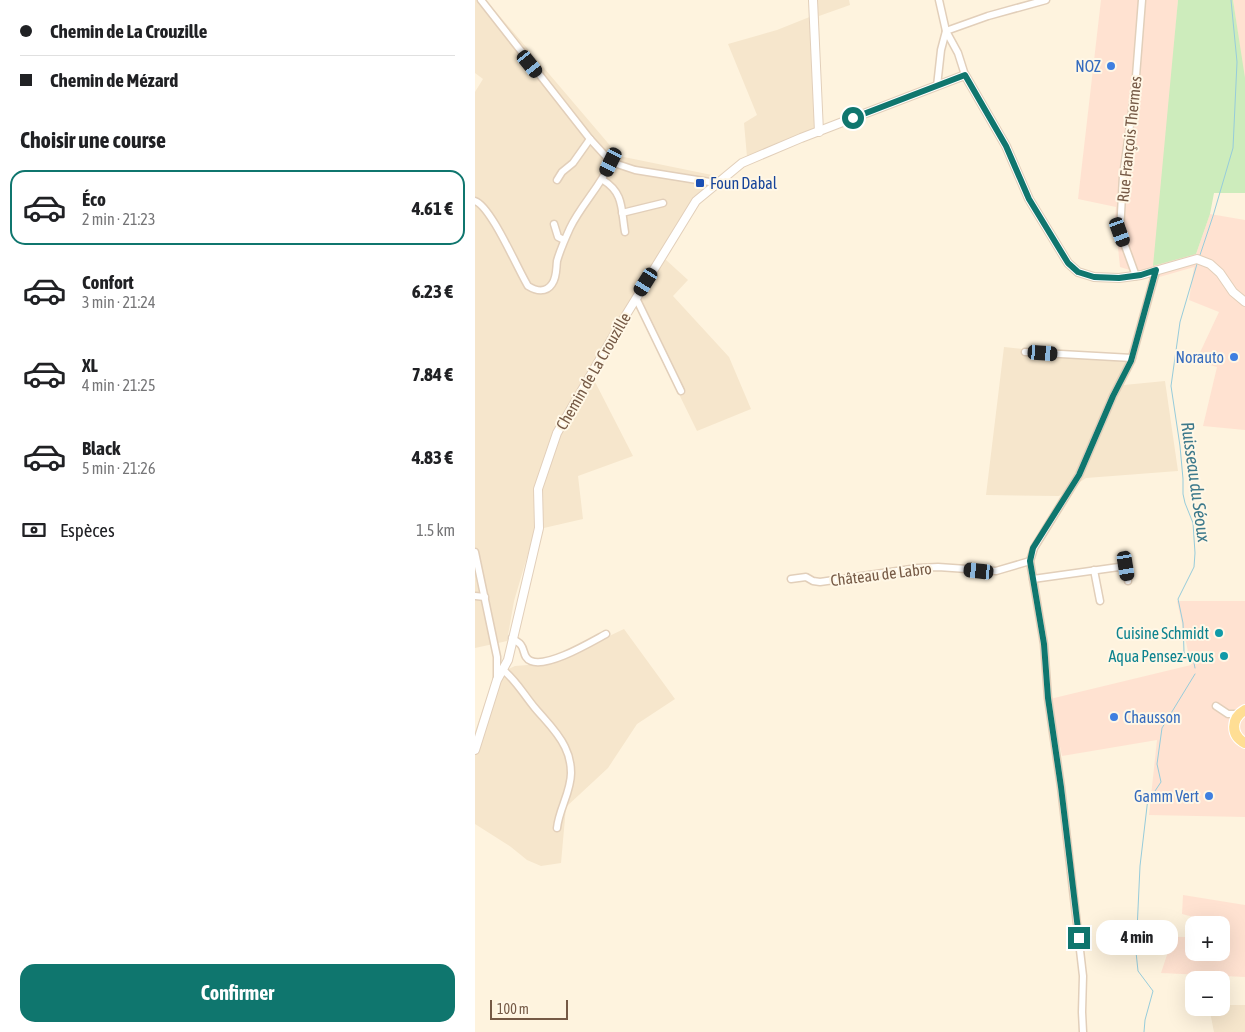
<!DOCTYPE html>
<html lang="fr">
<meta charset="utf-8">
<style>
:root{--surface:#fff;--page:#f6f6f6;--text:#202124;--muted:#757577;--line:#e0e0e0;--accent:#0f766e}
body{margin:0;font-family:"Asap Condensed",sans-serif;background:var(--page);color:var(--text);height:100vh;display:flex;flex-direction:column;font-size:19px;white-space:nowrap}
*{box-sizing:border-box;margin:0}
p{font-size:16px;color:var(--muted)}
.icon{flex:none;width:28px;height:28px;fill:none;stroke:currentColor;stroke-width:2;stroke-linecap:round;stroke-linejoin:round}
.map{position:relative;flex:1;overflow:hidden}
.sheet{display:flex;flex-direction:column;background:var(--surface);width:475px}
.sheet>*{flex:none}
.banner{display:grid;align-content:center;height:110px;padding:0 20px;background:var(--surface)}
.buttons{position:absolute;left:710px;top:916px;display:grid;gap:10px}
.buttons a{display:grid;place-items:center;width:45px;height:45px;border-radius:10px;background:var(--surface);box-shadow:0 5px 20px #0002;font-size:25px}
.scale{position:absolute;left:15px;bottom:12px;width:78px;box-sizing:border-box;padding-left:5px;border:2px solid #755945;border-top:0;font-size:14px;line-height:18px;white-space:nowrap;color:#755945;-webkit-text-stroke:4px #fff7e6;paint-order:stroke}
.end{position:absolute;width:22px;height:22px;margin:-11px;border:6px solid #0f766e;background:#fff;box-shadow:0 0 0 2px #fff}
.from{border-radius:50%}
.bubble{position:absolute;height:35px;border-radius:15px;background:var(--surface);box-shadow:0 5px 20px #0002;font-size:16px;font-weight:700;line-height:35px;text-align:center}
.car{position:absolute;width:15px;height:30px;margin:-15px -8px;border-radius:6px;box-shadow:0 0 4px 1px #0007;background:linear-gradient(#222 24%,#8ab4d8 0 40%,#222 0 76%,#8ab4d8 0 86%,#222 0)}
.banner b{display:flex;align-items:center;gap:18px;height:48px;font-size:19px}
.banner b+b{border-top:1px solid var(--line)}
.banner i{width:12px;height:12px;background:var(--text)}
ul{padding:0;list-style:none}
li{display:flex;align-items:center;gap:15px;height:75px;margin:0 10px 8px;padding:0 10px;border:2px solid transparent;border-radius:15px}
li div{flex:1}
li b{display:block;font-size:19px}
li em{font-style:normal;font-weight:700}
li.current{border-color:var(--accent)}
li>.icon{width:45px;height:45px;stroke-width:1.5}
h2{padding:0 20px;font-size:22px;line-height:60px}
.pay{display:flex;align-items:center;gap:12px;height:55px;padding:0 20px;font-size:19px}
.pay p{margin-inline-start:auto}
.action{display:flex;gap:10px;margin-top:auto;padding:10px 20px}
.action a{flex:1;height:58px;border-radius:15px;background:var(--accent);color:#fff;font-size:20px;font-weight:700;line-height:58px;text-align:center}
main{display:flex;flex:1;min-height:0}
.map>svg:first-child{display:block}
.residential{fill:#f6e6cc}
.commercial{fill:#ffe2d1}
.green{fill:#cdecbc}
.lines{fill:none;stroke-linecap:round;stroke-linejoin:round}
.stream{stroke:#97ccdb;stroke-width:1}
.minor-casing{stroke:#e2cfba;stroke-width:9}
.tertiary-casing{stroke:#e2cfba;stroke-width:10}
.primary-casing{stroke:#fff;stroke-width:12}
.minor{stroke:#fff;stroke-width:6}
.tertiary{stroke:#fff;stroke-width:8}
.primary{stroke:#ffde94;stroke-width:10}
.route{stroke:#0f766e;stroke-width:6}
.shop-dot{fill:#3f7fe0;stroke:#fff7e6;stroke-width:2}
.transit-dot{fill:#1a4fb4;stroke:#fff7e6;stroke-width:2}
.culture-dot{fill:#0f9aa8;stroke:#fff7e6;stroke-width:2}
.labels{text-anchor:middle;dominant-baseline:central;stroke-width:4;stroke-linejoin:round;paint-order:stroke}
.shop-label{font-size:16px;fill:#366cbe;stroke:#fff7e6;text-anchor:end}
.street-label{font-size:16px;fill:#755945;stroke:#fff7e6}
.transit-label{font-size:16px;fill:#164399;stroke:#fff7e6;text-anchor:start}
.culture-label{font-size:16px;fill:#0d838f;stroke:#fff7e6;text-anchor:end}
.water-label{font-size:18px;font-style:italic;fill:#3d798b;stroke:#fff7e6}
</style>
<main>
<section class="sheet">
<div class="banner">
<b><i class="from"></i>Chemin de La Crouzille</b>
<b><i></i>Chemin de Mézard</b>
</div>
<h2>Choisir une course</h2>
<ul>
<li class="current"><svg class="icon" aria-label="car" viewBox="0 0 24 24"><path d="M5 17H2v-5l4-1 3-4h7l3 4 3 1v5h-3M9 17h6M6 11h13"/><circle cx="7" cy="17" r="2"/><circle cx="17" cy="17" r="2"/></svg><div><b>Éco</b><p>2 min · 21:23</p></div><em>4.61 €</em></li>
<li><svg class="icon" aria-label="car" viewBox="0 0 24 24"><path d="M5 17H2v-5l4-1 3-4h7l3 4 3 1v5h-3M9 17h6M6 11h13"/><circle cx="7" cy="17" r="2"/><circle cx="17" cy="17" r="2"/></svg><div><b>Confort</b><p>3 min · 21:24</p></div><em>6.23 €</em></li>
<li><svg class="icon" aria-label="car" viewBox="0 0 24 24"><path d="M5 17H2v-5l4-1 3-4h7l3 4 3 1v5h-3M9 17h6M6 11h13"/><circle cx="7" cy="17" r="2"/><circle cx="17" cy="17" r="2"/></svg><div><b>XL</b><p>4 min · 21:25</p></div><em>7.84 €</em></li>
<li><svg class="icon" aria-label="car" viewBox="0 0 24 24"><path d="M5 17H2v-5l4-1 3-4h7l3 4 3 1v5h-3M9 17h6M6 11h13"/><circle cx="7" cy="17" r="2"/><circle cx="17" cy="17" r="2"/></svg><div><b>Black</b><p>5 min · 21:26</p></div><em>4.83 €</em></li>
</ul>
<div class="pay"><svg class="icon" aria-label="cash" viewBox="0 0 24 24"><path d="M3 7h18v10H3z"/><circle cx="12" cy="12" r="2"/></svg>Espèces<p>1.5 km</p></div>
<div class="action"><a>Confirmer</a></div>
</section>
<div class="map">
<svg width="770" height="1032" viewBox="0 0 770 1032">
<rect width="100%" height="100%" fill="#fef3de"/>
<g class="residential">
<polygon points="0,0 11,0 144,156 237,175 190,259 213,280 198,296 254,357 276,409 222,431 158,300 117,376 158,456 103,476 108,519 60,530 39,601 32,641 0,648 0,92 8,79 0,73"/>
<polygon points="334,0 374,0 375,5 344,16 346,127 272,157 269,123 282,115 253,44 302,30 337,16"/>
<polygon points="529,347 651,360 649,385 690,381 703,471 611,478 584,496 511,495"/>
<polygon points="149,629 200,699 162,724 133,768 91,807 86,863 66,866 52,860 36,847 0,824 0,732 19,676 40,666 77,663"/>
<polygon points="746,1005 770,1005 770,1032 739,1032 735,1012 739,1008 746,1008"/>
</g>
<g class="commercial">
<polygon points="626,0 703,0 689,171 721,254 735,214 770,220 770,430 728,426 742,367 721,361 744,312 714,300 719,267 681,278 645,267 640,218 641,207 603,199"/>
<polygon points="758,0 770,0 770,78 769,78"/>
<polygon points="702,601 770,601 770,817 674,815 682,740 587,756 575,699 716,665"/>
<polygon points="708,895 770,905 770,977 686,973 698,937 719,937 719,952 746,952 746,925 729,925 730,920 707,914"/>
</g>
<polygon class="green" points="703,0 758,0 770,78 770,193 739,193 735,214 721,254 678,266"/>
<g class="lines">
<g class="stream">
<polyline points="725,255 738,216 758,148 762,62 756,0"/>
<polyline points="720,668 719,663 709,652 708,623 703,599 719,567 720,553 718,523 710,503 708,494 708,479 705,446 696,386 705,322 722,264"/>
<polyline points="669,1032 670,1020 678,991 663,971 661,952 665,866 673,798 678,794 686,782 682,764 687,728 720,674"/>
</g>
<g class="minor-casing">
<g id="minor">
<polyline points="6,0 115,139 136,162 160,170 241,183"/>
<polyline points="464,0 471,31 483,53 490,75"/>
<polyline points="471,31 513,16 571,0"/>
<polyline points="462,86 466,50 471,31"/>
<polyline points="82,180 87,172 98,163 115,139"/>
<path d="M128 180C149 193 146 209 150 232"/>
<path d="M0 201C16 206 43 270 53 286 61 291 71 293 77 284 82 277 81 269 82 261 85 250 90 239 95 228 106 205 125 187 136 162"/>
<polyline points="147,213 188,203"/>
<polyline points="79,224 83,237 89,240"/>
<polyline points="661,276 645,232 648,176 660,89 667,0"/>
<polyline points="161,298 206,391"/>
<polyline points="550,352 657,358"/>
<polyline points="0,552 22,657 22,678"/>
<polyline points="619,570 625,601"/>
<polyline points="316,579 331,577 338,581 345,582 443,568 463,567 521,571 555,561"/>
<polyline points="558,579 651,566 653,581"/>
<polyline points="0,596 10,597"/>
<path d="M37 638C40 641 44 642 46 645 50 650 48 658 56 661 73 668 116 642 131 634"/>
<path d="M28 670C41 680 49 695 60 708 70 720 83 732 90 747 94 755 96 764 96 773 96 792 84 809 82 828"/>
<polyline points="741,706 753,714 764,714"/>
<polyline points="608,1032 607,1012 608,976 586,787 573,698 569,644 555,561 559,548 604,475 638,396 656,361 681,271"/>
</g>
</g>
<g class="tertiary-casing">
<g id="tertiary">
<polyline points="338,0 344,132"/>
<polyline points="0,750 22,680 33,660 64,528 63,489 82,433 146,323 221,201 267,163 326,138 490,75 531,146 554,199 593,263 603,272 619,277 644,278 666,275 722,259 735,264 745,273 758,292 770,302"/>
</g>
</g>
<g class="primary-casing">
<path id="primary" d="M770 710C756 718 755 735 770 743"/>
</g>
<use href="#minor" class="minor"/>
<use href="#tertiary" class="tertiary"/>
<use href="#primary" class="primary"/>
</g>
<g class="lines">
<polyline class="route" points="378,118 490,75 531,146 554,199 593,263 603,272 619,277 644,278 666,275 681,270 656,361 638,396 604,475 558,548 555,561 569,644 573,698 586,787 604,938"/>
</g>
<g class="shop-dot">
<circle cx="636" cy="66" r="5"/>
<circle cx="759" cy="357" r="5"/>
<circle cx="639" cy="717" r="5"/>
<circle cx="734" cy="796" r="5"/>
</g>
<rect class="transit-dot" x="220" y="178" width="10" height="10" rx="2.5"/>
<g class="culture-dot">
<circle cx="744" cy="633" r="5"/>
<circle cx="749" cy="656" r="5"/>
</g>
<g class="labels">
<g class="shop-label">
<text x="626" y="66">NOZ</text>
<text x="749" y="357">Norauto</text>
<text x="649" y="717" text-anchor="start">Chausson</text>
<text x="724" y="796">Gamm Vert</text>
</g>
<g class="street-label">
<text transform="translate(654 139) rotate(-84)">Rue François Thermes</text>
<text transform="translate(118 371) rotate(-60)">Chemin de La Crouzille</text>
<text transform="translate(406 574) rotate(-7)">Château de Labro</text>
</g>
<g class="transit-label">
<text x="235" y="183">Foun Dabal</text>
</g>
<g class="culture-label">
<text x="734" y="633">Cuisine Schmidt</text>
<text x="739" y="656">Aqua Pensez-vous</text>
</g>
<g class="water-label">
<text transform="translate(721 482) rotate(82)">Ruisseau du Séoux</text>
</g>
</g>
</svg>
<div class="buttons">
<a>+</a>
<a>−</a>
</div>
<div class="scale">100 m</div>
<i class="end from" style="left:378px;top:118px"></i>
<i class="end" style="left:604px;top:938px"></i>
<div class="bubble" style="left:621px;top:920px;width:82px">4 min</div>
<i class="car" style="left:55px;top:64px;rotate:141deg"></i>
<i class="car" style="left:136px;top:162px;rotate:206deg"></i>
<i class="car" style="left:645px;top:232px;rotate:160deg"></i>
<i class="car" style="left:171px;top:282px;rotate:212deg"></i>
<i class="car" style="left:568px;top:353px;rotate:94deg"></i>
<i class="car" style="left:651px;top:566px;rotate:171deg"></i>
<i class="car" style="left:504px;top:571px;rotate:276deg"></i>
</div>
</main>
